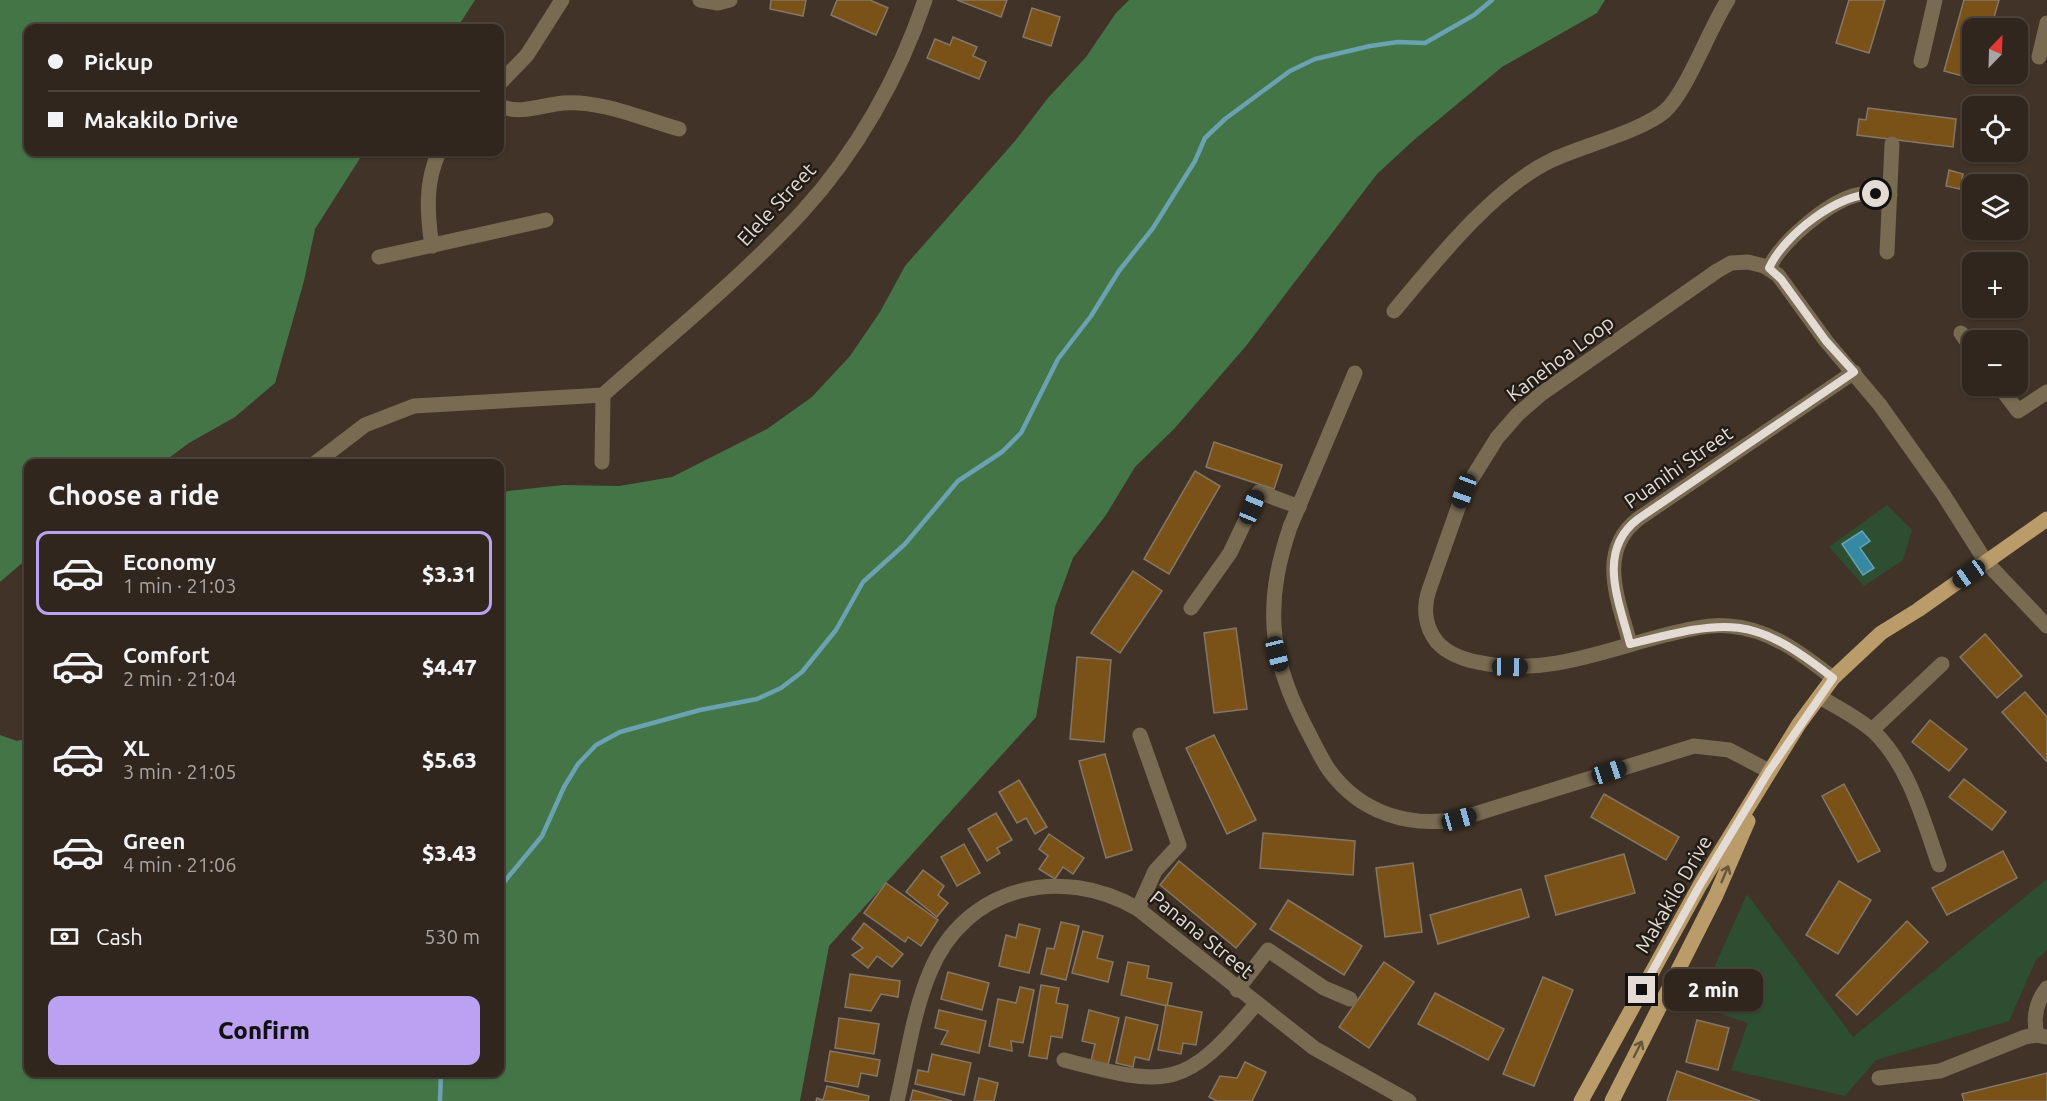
<!DOCTYPE html>
<meta charset="utf-8">
<style>
:root{--surface:#31261d;--page:#3d322a;--text:#f1f3f6;--muted:#a8a5a4;--line:#4c433b;--accent:#bca0f2}
body{margin:0;font-family:Ubuntu,sans-serif;background:var(--page);color:var(--text);height:100vh;display:flex;flex-direction:column;font-size:22px;white-space:nowrap}
*{box-sizing:border-box;margin:0}
p{font-size:20px;color:var(--muted)}
.icon{flex:none;width:33px;height:33px;fill:none;stroke:currentColor;stroke-width:2;stroke-linecap:round;stroke-linejoin:round}
.map{position:relative;flex:1;overflow:hidden}
.drawer{position:absolute;left:24px;top:459px;width:480px;height:618px;display:flex;flex-direction:column;background:var(--surface);border-radius:12px;box-shadow:0 2px 4px #0004,0 0 0 2px var(--line)}
.drawer>*{flex:none}
.guide{position:absolute;left:24px;top:24px;width:480px;height:132px;border-radius:12px;box-shadow:0 2px 4px #0004,0 0 0 2px var(--line);display:grid;align-content:center;height:132px;padding:0 24px;background:var(--surface)}
.needle{width:39px;rotate:23deg}
.buttons{position:absolute;left:1962px;top:18px;display:grid;gap:12px}
.buttons a{display:grid;place-items:center;width:66px;height:66px;border-radius:12px;background:var(--surface);box-shadow:0 2px 4px #0004,0 0 0 2px var(--line);font-size:30px}
.end{position:absolute;width:27px;height:27px;margin:-14px;border:8px solid #e4dbd4;background:#111;box-shadow:0 0 0 3px #111}
.from{border-radius:50%}
.bubble{position:absolute;height:42px;border-radius:12px;background:var(--surface);box-shadow:0 2px 4px #0004,0 0 0 2px var(--line);font-size:20px;font-weight:800;line-height:42px;text-align:center}
.car{position:absolute;width:18px;height:36px;margin:-18px -9px;border-radius:8px;box-shadow:0 0 4px 2px #0007;background:linear-gradient(#222 24%,#8ab4d8 0 40%,#222 0 76%,#8ab4d8 0 86%,#222 0)}
.guide b{display:flex;align-items:center;gap:21px;height:57px;font-size:22px}
.guide b+b{border-top:2px solid var(--line)}
.guide i{width:15px;height:15px;background:var(--text)}
ul{padding:0;list-style:none}
li{display:flex;align-items:center;gap:18px;height:84px;margin:0 12px 9px;padding:0 12px;border:3px solid transparent;border-radius:12px}
li div{flex:1}
li b{display:block;font-size:22px}
li em{font-style:normal;font-weight:800}
li.selected{border-color:var(--accent)}
li>.icon{width:54px;height:54px;stroke-width:1.5}
h2{padding:0 24px;font-size:27px;line-height:72px}
.pay{display:flex;align-items:center;gap:15px;height:66px;padding:0 24px;font-size:22px}
.pay p{margin-inline-start:auto}
.action{display:flex;gap:12px;margin-top:auto;padding:12px 24px}
.action a{flex:1;height:69px;border-radius:12px;background:var(--accent);color:#111;font-size:24px;font-weight:800;line-height:69px;text-align:center}
.map>svg:first-child{display:block}
.green{fill:#2d4e30}
.forest{fill:#447547}
.water{fill:#3589a3;stroke:#6aa2b2;stroke-width:1.5}
.lines{fill:none;stroke-linecap:round;stroke-linejoin:round}
.stream{stroke:#6aa2b2;stroke-width:4.5}
.building{fill:#7a5218;stroke:#847767;stroke-width:1.5}
.minor{stroke:#796a52;stroke-width:15}
.major{stroke:#ba9c6a;stroke-width:15}
.oneway{stroke:#66563c}
.route{stroke:#e4dbd4;stroke-width:8}
.labels{text-anchor:middle;dominant-baseline:central;stroke-width:5;stroke-linejoin:round;paint-order:stroke}
.street-label{font-size:20px;fill:#e4dbd4;stroke:#221c17}
</style>
<div class="map">
<svg width="2047" height="1101" viewBox="0 0 2047 1101">
<rect width="100%" height="100%" fill="#413327"/>
<g class="green">
<polygon points="1887,505 1912,530 1903,560 1864,586 1829,547"/>
<polygon points="2047,879 2047,950 2036,960 2009,1021 1876,1060 1845,1096 1731,1070 1748,1023 1697,1006 1747,894 1853,1037"/>
</g>
<g class="forest">
<polygon points="0,0 475,0 457,28 28,28 28,152 364,152 315,229 304,281 275,383 235,417 189,443 162,463 28,464 28,558 0,582"/>
<polygon points="1129,0 1605,0 1597,13 1502,67 1415,139 1377,174 1246,346 1174,429 1135,467 1106,515 1073,558 1055,607 1036,717 829,946 800,1101 0,1101 0,735 17,741 28,738 28,1072 500,1072 500,492 563,485 619,486 672,477 767,429 812,397 850,356 880,312 905,266 1015,141 1048,98 1086,57 1116,13"/>
</g>
<polygon class="water" points="1862,531 1870,541 1860,548 1874,568 1863,575 1842,544"/>
<g class="lines">
<g class="stream">
<polyline points="500,887 542,836 564,787 578,764 596,745 620,732 700,710 757,699 781,688 802,672 836,630 863,582 905,544 958,481 1002,452 1021,433 1058,359 1091,316 1119,271 1153,228 1195,161 1205,138 1225,119 1290,71 1315,59 1370,46 1398,42 1425,43 1474,15 1492,0"/>
<polyline points="440,1101 441,1072"/>
</g>
</g>
<g class="building">
<polygon points="771,0 806,0 803,16 770,9"/>
<polygon points="837,0 870,0 888,8 876,35 831,15"/>
<polygon points="957,0 1007,0 1001,17"/>
<polygon points="1849,0 1885,0 1869,53 1836,43"/>
<polygon points="1964,0 1999,0 1991,28 1972,28 1972,74 1978,74 1977,80 1944,71"/>
<polygon points="1032,8 1060,17 1051,46 1023,37"/>
<polygon points="953,37 977,47 973,56 986,62 979,79 927,58 935,39 950,45"/>
<polygon points="1868,108 1956,119 1953,147 1857,135 1859,119 1866,120"/>
<polygon points="1949,170 1963,174 1960,189 1946,186"/>
<polygon points="1214,442 1282,465 1274,489 1206,467"/>
<polygon points="1195,471 1220,486 1169,574 1144,559"/>
<polygon points="1133,571 1162,591 1120,653 1091,633"/>
<polygon points="1236,628 1247,709 1214,713 1204,633"/>
<polygon points="1985,634 2022,676 1997,698 1960,657"/>
<polygon points="1077,657 1111,660 1104,742 1070,739"/>
<polygon points="2025,692 2047,717 2047,762 2002,712"/>
<polygon points="1930,720 1967,749 1949,771 1912,742"/>
<polygon points="1214,735 1256,820 1227,834 1186,748"/>
<polygon points="1105,754 1132,850 1106,858 1079,761"/>
<polygon points="1964,779 2006,812 1992,830 1949,797"/>
<polygon points="1019,780 1047,827 1035,834 1026,818 1017,823 999,792"/>
<polygon points="1844,784 1880,851 1858,862 1822,796"/>
<polygon points="1604,794 1679,837 1666,860 1591,817"/>
<polygon points="996,813 1012,840 997,848 1000,853 987,861 968,829"/>
<polygon points="1263,833 1355,841 1353,875 1260,868"/>
<polygon points="1049,834 1084,858 1073,874 1063,867 1055,879 1039,869 1048,856 1039,849"/>
<polygon points="964,844 980,873 957,886 941,857"/>
<polygon points="2003,851 2017,878 1947,915 1932,888"/>
<polygon points="1624,854 1635,893 1556,915 1545,876"/>
<polygon points="1179,861 1256,924 1236,948 1160,885"/>
<polygon points="1413,863 1422,932 1385,937 1376,868"/>
<polygon points="923,870 944,886 938,895 948,903 937,917 906,892"/>
<polygon points="1839,881 1871,900 1838,954 1806,935"/>
<polygon points="886,883 938,920 921,946 908,937 905,942 864,913"/>
<polygon points="1521,889 1529,917 1438,944 1430,915"/>
<polygon points="1288,900 1362,946 1344,975 1270,929"/>
<polygon points="1907,921 1928,942 1857,1015 1836,995"/>
<polygon points="1061,922 1079,926 1066,980 1041,974 1047,948 1054,949"/>
<polygon points="864,923 903,954 892,967 877,956 868,968 852,955 863,948 852,939"/>
<polygon points="1019,924 1040,929 1029,973 999,966 1006,935 1016,938"/>
<polygon points="1083,931 1103,936 1097,958 1113,962 1108,982 1072,973"/>
<polygon points="1128,962 1149,966 1147,978 1172,983 1167,1006 1121,995"/>
<polygon points="1384,962 1414,982 1369,1048 1339,1027"/>
<polygon points="948,972 989,983 982,1010 941,999"/>
<polygon points="850,974 900,981 898,997 881,994 871,1011 845,1007"/>
<polygon points="1543,977 1573,990 1534,1086 1503,1074"/>
<polygon points="1041,985 1059,988 1056,1003 1068,1005 1062,1038 1051,1036 1047,1059 1029,1056"/>
<polygon points="1020,987 1034,990 1023,1043 1011,1041 1012,1051 989,1046 998,999 1016,1003"/>
<polygon points="1435,993 1504,1029 1488,1060 1418,1024"/>
<polygon points="1166,1005 1202,1012 1196,1045 1183,1043 1181,1054 1158,1050"/>
<polygon points="939,1010 986,1021 979,1053 941,1044 948,1031 935,1028"/>
<polygon points="1089,1010 1119,1018 1108,1065 1091,1061 1095,1044 1082,1041"/>
<polygon points="1126,1017 1158,1025 1149,1060 1135,1057 1133,1067 1116,1063"/>
<polygon points="839,1018 879,1024 874,1054 835,1048"/>
<polygon points="1697,1020 1729,1028 1718,1070 1686,1062"/>
<polygon points="830,1051 880,1060 877,1076 861,1073 858,1087 825,1081"/>
<polygon points="932,1054 971,1063 964,1095 915,1084 918,1070 928,1072"/>
<polygon points="1245,1062 1266,1072 1252,1101 1217,1101 1209,1097 1220,1076 1237,1078"/>
<polygon points="1677,1071 1760,1101 1667,1101"/>
<polygon points="2047,1073 2047,1101 1964,1101 1962,1094"/>
<polygon points="979,1078 998,1083 994,1101 974,1101"/>
<polygon points="827,1086 869,1096 868,1101 816,1101 817,1098 823,1100"/>
<polygon points="913,1090 952,1101 910,1101"/>
</g>
<g class="lines">
<g class="minor">
<polyline points="700,0 718,3 730,0"/>
<polyline points="2039,57 2047,23"/>
<polyline points="1921,61 1935,0"/>
<polyline points="500,83 527,55 562,0"/>
<path d="M500 106C520 115 542 105 563 103 601 100 643 119 679 129"/>
<path d="M432 246C427 214 425 182 439 152"/>
<polyline points="1887,252 1892,144"/>
<polyline points="379,257 546,220"/>
<path d="M1769 268C1781 242 1825 205 1853 196 1865 192 1878 194 1890 195"/>
<path d="M1394 311C1435 262 1493 188 1552 160 1582 146 1642 131 1665 111 1687 91 1709 29 1728 0"/>
<polyline points="1961,333 1972,349"/>
<path d="M1355 373 1290 527C1279 560 1272 591 1274 626 1276 662 1289 695 1305 726 1313 741 1320 757 1329 770 1360 813 1409 828 1459 819L1694 746 1729 750 1769 771"/>
<polyline points="1999,386 2018,411 2047,392"/>
<path d="M603 395C670 335 741 278 802 212 857 152 899 77 925 0"/>
<polyline points="602,462 603,395"/>
<polyline points="314,464 365,425 414,406 603,395"/>
<polyline points="1191,608 1230,553 1259,492 1299,507"/>
<path d="M1630 644C1619 601 1596 552 1638 519L1854 372"/>
<path d="M1833 678C1801 653 1770 629 1729 626 1707 624 1686 630 1665 635 1602 651 1543 677 1477 662 1462 659 1448 654 1437 642 1425 627 1423 608 1429 590L1464 491 1497 438 1517 415 1541 394 1717 271 1731 263 1748 262 1764 266 1778 275 1826 341 1880 405 1943 494 1986 562 2047 626"/>
<path d="M1820 697C1838 708 1859 718 1874 732 1909 765 1924 822 1939 865"/>
<polyline points="1872,730 1942,664"/>
<polyline points="1138,909 1155,871 1179,845 1140,735"/>
<polyline points="1237,990 1268,950 1324,988 1350,999"/>
<path d="M2046 1037 2037 1035C2033 1018 2036 1002 2047 988"/>
<path d="M1064 1060C1169 1088 1185 1089 1256 1004"/>
<polyline points="1879,1078 1940,1071 2025,1037 2037,1035"/>
<path d="M897 1101C907 1059 913 1012 930 972 965 886 1062 864 1138 909L1314 1048 1409 1101"/>
</g>
<g class="major">
<polyline points="1581,1101 1700,885 1799,724 1833,678 1881,633 1918,610 2047,519"/>
<polyline points="1612,1101 1716,895 1748,821"/>
</g>
</g>
<defs><path id="oneway-shaft" d="M-6 0H5M1.5-3L5.5 0L1.5 3" fill="none" stroke-width="1.6" stroke-linecap="round" stroke-linejoin="round" transform="scale(1.5)"/></defs>
<g class="oneway">
<use href="#oneway-shaft" transform="translate(1725 874) rotate(-67)"/>
<use href="#oneway-shaft" transform="translate(1638 1049) rotate(-63)"/>
</g>
<g class="lines">
<path class="route" d="M1642 990 1700 885 1769 771 1833 678C1751 613 1727 620 1630 644 1619 601 1596 551 1638 519L1854 372 1826 341 1781 279 1769 268C1784 235 1839 192 1876 194"/>
</g>
<g class="labels">
<g class="street-label">
<text transform="translate(776 204) rotate(-47)">Elele Street</text>
<text transform="translate(1560 358) rotate(-37)">Kanehoa Loop</text>
<text transform="translate(1678 467) rotate(-35)">Puanihi Street</text>
<text transform="translate(1673 894) rotate(-60)">Makakilo Drive</text>
<text transform="translate(1202 934) rotate(39)">Panana Street</text>
</g>
</g>
</svg>
<div class="buttons">
<a><svg class="needle" viewBox="-14 -14 28 28"><path d="M0-13l5 13h-10z" fill="#e53935"/><path d="M0 13l5-13h-10z" fill="#a8a5a4"/></svg></a>
<a><svg class="icon" aria-label="locate" viewBox="0 0 24 24"><circle cx="12" cy="12" r="6"/><path d="M12 2v4M12 18v4M2 12h4M18 12h4"/></svg></a>
<a><svg class="icon" aria-label="layers" viewBox="0 0 24 24"><path d="M12 4l9 5-9 5-9-5zM3 14l9 5 9-5"/></svg></a>
<a>+</a>
<a>−</a>
</div>
<i class="end from" style="left:1876px;top:194px"></i>
<i class="end" style="left:1642px;top:990px"></i>
<div class="bubble" style="left:1664px;top:969px;width:99px">2 min</div>
<i class="car" style="left:1464px;top:491px;rotate:200deg"></i>
<i class="car" style="left:1252px;top:507px;rotate:22deg"></i>
<i class="car" style="left:1969px;top:574px;rotate:235deg"></i>
<i class="car" style="left:1277px;top:654px;rotate:166deg"></i>
<i class="car" style="left:1510px;top:667px;rotate:91deg"></i>
<i class="car" style="left:1609px;top:772px;rotate:72deg"></i>
<i class="car" style="left:1459px;top:819px;rotate:74deg"></i>
<div class="guide">
<b><i class="from"></i>Pickup</b>
<b><i></i>Makakilo Drive</b>
</div>
<section class="drawer">
<h2>Choose a ride</h2>
<ul>
<li class="selected"><svg class="icon" aria-label="car" viewBox="0 0 24 24"><path d="M5 17H2v-5l4-1 3-4h7l3 4 3 1v5h-3M9 17h6M6 11h13"/><circle cx="7" cy="17" r="2"/><circle cx="17" cy="17" r="2"/></svg><div><b>Economy</b><p>1 min · 21:03</p></div><em>$3.31</em></li>
<li><svg class="icon" aria-label="car" viewBox="0 0 24 24"><path d="M5 17H2v-5l4-1 3-4h7l3 4 3 1v5h-3M9 17h6M6 11h13"/><circle cx="7" cy="17" r="2"/><circle cx="17" cy="17" r="2"/></svg><div><b>Comfort</b><p>2 min · 21:04</p></div><em>$4.47</em></li>
<li><svg class="icon" aria-label="car" viewBox="0 0 24 24"><path d="M5 17H2v-5l4-1 3-4h7l3 4 3 1v5h-3M9 17h6M6 11h13"/><circle cx="7" cy="17" r="2"/><circle cx="17" cy="17" r="2"/></svg><div><b>XL</b><p>3 min · 21:05</p></div><em>$5.63</em></li>
<li><svg class="icon" aria-label="car" viewBox="0 0 24 24"><path d="M5 17H2v-5l4-1 3-4h7l3 4 3 1v5h-3M9 17h6M6 11h13"/><circle cx="7" cy="17" r="2"/><circle cx="17" cy="17" r="2"/></svg><div><b>Green</b><p>4 min · 21:06</p></div><em>$3.43</em></li>
</ul>
<div class="pay"><svg class="icon" aria-label="cash" viewBox="0 0 24 24"><path d="M3 7h18v10H3z"/><circle cx="12" cy="12" r="2"/></svg>Cash<p>530 m</p></div>
<div class="action"><a>Confirm</a></div>
</section>
</div>
